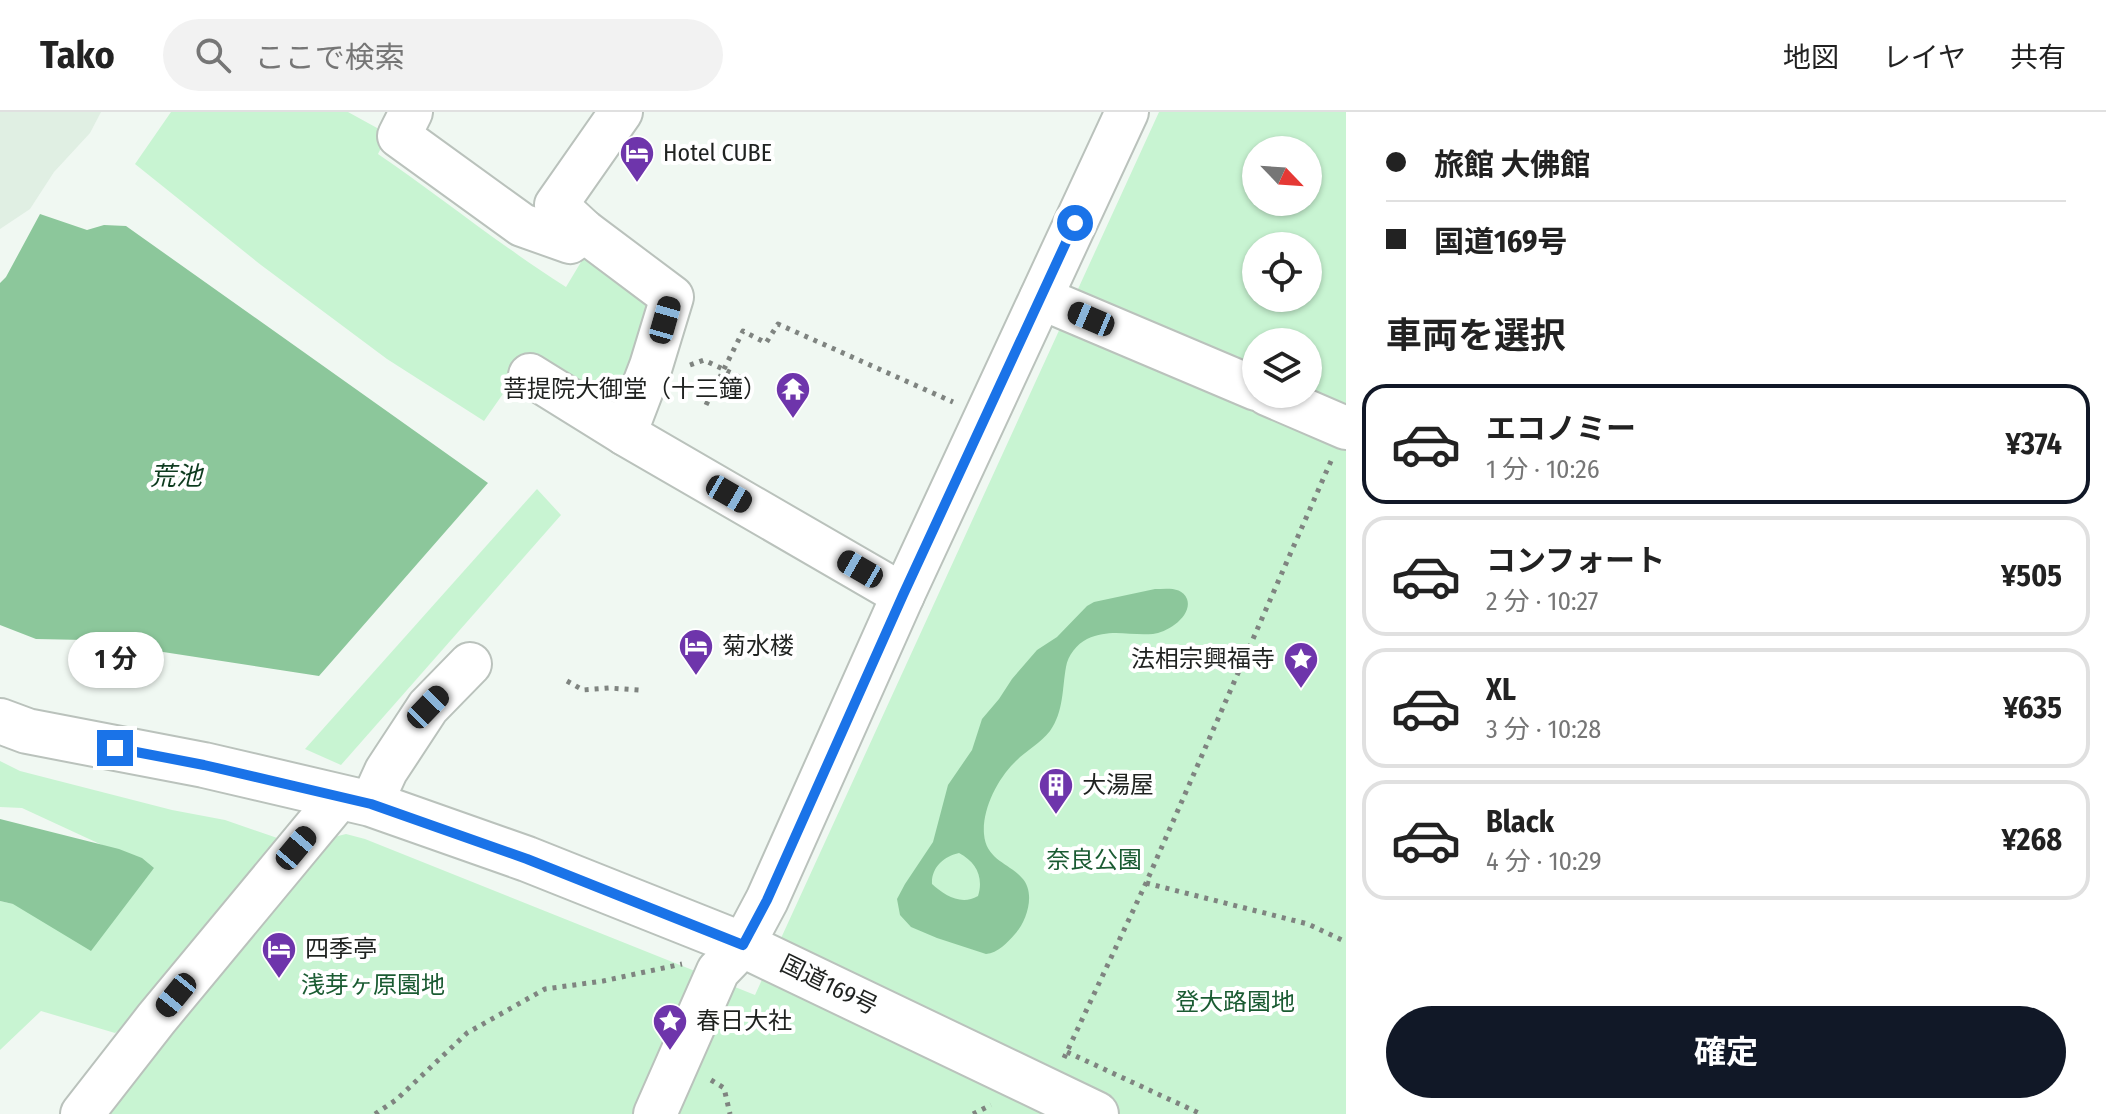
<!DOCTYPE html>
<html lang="ja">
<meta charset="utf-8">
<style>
:root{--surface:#fff;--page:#f2f2f2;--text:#222;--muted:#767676;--line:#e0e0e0;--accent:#111827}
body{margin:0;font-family:"Fira Sans Condensed","Noto Sans JP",sans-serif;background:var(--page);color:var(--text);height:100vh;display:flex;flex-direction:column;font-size:30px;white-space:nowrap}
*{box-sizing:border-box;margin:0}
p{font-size:26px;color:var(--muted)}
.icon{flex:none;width:44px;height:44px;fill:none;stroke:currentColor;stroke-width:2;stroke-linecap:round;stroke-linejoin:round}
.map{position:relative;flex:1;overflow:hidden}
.details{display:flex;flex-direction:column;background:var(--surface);width:760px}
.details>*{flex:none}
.guide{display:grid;align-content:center;height:176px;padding:0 40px;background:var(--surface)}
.needle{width:52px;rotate:115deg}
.buttons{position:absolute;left:1242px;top:24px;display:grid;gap:16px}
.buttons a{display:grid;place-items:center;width:80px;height:80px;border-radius:50%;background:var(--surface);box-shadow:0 2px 6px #0004;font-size:40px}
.end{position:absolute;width:36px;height:36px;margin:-18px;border:10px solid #1a73e8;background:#fff;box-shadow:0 0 0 4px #fff}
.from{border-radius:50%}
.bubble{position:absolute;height:56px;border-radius:28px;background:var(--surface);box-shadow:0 2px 6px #0004;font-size:26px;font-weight:700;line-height:56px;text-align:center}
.car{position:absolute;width:24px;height:48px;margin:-24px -12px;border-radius:10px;box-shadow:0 0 6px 2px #0007;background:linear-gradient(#222 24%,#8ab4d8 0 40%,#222 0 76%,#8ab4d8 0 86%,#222 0)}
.guide b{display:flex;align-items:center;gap:28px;height:76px;font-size:30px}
.guide b+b{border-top:2px solid var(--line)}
.guide i{width:20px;height:20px;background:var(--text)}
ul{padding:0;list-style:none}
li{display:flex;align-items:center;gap:24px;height:120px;margin:0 16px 12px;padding:0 24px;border:4px solid var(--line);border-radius:24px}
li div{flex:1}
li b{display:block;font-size:30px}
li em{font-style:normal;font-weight:700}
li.selected{border-color:var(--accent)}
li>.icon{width:72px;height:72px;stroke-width:1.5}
h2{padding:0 40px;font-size:36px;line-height:96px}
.primary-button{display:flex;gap:16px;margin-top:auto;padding:16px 40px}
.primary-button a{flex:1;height:92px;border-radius:48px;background:var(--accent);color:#fff;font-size:32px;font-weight:700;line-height:92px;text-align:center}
header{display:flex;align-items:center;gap:48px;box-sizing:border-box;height:112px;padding:0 40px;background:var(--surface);border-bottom:2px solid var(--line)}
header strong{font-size:38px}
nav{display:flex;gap:44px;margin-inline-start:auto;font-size:28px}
.search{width:560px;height:72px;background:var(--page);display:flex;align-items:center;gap:20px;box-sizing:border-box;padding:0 28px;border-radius:44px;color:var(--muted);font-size:30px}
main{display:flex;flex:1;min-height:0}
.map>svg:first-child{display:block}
.built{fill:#e0efe3}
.green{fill:#c8f4d2;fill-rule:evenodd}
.water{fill:#8cc79b;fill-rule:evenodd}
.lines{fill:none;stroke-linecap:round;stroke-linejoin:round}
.minor-casing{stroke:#bac2bc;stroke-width:46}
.highway-casing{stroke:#bac2bc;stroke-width:48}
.path{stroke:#7f8480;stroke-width:5;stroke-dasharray:4 6;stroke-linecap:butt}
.minor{stroke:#fff;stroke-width:42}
.highway{stroke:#fff;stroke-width:44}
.route{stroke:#1a73e8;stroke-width:10}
.labels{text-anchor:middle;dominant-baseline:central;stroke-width:8;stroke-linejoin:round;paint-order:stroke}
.poi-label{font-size:24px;fill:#1f2220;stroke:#fff;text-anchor:start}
.park-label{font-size:24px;fill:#1a5b32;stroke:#fff}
.street-label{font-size:24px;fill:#1f2220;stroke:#fff}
.water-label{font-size:26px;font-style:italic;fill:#0e3b1f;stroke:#fff}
</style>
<header>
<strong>Tako</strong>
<div class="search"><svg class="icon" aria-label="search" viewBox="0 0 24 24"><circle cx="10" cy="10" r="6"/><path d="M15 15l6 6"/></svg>ここで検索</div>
<nav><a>地図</a><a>レイヤ</a><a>共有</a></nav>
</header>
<main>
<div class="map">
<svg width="1346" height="1002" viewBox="0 0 1346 1002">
<rect width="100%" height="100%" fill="#f0f8f2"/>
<polygon class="built" points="0,0 101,0 90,21 54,60 30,97 0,117"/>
<g class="green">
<path d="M171 0H348L388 22 378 42C441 85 501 134 566 175L587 140 657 196 620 303 514 266 484 309 387 247 261 153 135 52Z"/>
<path d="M1159 0H1346V1002H93L326 727 346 722 365 727 755 883ZM1256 38H1308V90H1256ZM1256 134H1308V186H1256ZM1256 230H1308V282H1256Z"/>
<polygon points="537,377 561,403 341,653 305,637"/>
<polygon points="0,649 20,659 172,698 225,708 289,730 147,897 115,921 41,899 0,938 0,789 13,792 154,757 22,696 0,695"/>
</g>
<g class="water">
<polygon points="40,102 87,118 104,113 126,114 488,371 319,564 85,528 36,527 0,513 0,171 6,165"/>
<path d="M1155 477C1166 477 1182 474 1187 487 1193 504 1167 521 1153 522 1128 524 1112 516 1087 527 1077 532 1068 543 1066 555 1062 577 1064 599 1050 619 1040 632 1025 639 1014 651 997 668 982 698 984 722 986 748 1009 751 1022 766 1036 781 1027 809 1015 822 1007 831 998 841 986 842L937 826 911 815 900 803 897 787 905 772 933 730 948 673 972 638 982 607 999 587 1012 567 1037 538 1057 525 1087 494 1094 490ZM959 741C976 750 984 765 978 784 961 794 944 783 932 772 931 756 944 744 959 741Z"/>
<polygon points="0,707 119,737 142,746 154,756 91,839 13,792 0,789"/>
</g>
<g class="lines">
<g class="minor-casing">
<g id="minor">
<polyline points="411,0 399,24 522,113 570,130 584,119"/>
<polyline points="621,0 556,93 584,119 672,185 651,254 625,322 903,483"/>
<polyline points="1041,186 1256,277"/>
<polyline points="530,263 625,322"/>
<polyline points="1267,282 1346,316"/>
<polyline points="371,692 386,659 428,595 470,552"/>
<polyline points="82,1002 156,907 340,685"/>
<polyline points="655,1002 718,859 743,833 767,788 903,483 1127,0"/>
</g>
</g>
<g class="highway-casing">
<polyline id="highway" points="0,609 27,619 204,653 371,692 527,747 743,833 1096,1002"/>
</g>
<g class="path">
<polyline points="690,253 704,248 744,267"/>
<polyline points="706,293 743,219 766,231 778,212 953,290"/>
<polyline points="567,569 583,578 609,576 639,578"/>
<polyline points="1146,771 1308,812 1346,830"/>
<polyline points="1067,940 1201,1002"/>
<polyline points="1064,946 1146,771 1331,349"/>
<polyline points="711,968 724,976 730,1002"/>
<polyline points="375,1002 396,988 467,921 545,877 603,869 682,852"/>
<polyline points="973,1002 991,993"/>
</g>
<use href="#minor" class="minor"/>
<use href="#highway" class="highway"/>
</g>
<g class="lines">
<polyline class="route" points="115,636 204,653 371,692 527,747 743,833 767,788 903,483 1075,111"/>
</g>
<defs>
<g id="hotel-pin" transform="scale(1.8)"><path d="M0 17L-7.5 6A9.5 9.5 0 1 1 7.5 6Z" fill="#6e35ab" stroke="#fff"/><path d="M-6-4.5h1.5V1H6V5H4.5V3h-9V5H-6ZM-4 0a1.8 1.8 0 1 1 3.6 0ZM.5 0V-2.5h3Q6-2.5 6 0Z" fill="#fff"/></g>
<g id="temple-pin" transform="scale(1.8)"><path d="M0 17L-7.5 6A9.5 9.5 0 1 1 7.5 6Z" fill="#6e35ab" stroke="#fff"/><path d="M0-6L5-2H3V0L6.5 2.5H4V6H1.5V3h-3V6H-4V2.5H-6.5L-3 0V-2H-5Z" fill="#fff"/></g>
<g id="sight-pin" transform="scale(1.8)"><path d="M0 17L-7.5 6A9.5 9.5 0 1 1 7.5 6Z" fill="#6e35ab" stroke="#fff"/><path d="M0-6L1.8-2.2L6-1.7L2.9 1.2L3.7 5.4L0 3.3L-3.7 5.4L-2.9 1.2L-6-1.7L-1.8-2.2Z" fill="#fff"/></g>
<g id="building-pin" transform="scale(1.8)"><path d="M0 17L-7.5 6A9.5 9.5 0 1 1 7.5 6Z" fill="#6e35ab" stroke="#fff"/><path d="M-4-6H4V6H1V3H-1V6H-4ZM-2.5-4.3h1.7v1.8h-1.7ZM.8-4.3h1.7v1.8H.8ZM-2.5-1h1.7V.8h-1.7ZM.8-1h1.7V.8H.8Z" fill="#fff"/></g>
</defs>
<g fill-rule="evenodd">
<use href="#hotel-pin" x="637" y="41"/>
<use href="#temple-pin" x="793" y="277"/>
<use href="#hotel-pin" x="696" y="534"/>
<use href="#sight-pin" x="1301" y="547"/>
<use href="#building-pin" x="1056" y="673"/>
<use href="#hotel-pin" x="279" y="837"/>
<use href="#sight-pin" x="670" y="909"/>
</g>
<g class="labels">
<g class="poi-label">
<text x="663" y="41">Hotel CUBE</text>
<text x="767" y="277" text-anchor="end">菩提院大御堂（十三鐘）</text>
<text x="722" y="534">菊水楼</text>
<text x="1275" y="547" text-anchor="end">法相宗興福寺</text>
<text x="1082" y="673">大湯屋</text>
<text x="305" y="837">四季亭</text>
<text x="696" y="909">春日大社</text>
</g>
<g class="park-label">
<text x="1094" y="748">奈良公園</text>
<text x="373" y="873">浅芽ヶ原園地</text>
<text x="1235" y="890">登大路園地</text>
</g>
<g class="street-label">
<text transform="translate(829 873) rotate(26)">国道169号</text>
</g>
<g class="water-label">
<text x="176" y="364">荒池</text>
</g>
</g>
</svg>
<div class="buttons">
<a><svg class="needle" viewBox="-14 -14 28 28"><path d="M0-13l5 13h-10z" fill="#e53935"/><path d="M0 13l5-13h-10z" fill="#767676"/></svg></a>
<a><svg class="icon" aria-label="locate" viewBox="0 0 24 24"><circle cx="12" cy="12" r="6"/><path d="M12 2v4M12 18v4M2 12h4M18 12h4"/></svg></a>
<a><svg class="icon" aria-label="layers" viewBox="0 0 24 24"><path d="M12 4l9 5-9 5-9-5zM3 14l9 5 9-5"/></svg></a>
</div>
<i class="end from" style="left:1075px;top:111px"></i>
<i class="end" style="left:115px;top:636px"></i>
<div class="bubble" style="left:68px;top:520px;width:96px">1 分</div>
<i class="car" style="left:1091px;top:207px;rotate:293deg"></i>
<i class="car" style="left:665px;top:208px;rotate:16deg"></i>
<i class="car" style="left:729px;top:382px;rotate:120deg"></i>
<i class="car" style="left:860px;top:457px;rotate:300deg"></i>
<i class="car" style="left:428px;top:595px;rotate:44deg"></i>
<i class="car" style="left:296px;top:736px;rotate:40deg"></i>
<i class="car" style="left:176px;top:883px;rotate:219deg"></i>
</div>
<section class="details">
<div class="guide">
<b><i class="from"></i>旅館 大佛館</b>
<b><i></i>国道169号</b>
</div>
<h2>車両を選択</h2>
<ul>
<li class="selected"><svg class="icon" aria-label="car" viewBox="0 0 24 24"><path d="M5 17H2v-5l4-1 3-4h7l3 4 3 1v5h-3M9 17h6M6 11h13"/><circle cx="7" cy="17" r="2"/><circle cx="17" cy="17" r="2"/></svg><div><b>エコノミー</b><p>1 分 · 10:26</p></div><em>¥374</em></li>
<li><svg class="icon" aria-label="car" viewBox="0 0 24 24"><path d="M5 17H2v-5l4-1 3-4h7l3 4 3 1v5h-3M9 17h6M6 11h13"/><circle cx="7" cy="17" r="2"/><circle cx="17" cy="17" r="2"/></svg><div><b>コンフォート</b><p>2 分 · 10:27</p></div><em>¥505</em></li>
<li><svg class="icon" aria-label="car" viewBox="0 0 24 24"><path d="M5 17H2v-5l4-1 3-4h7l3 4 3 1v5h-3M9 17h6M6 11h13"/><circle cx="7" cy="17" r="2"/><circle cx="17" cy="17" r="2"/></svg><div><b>XL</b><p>3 分 · 10:28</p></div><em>¥635</em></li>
<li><svg class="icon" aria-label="car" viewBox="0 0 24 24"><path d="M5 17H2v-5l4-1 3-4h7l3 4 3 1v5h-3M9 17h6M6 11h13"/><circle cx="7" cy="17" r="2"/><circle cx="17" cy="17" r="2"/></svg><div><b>Black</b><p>4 分 · 10:29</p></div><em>¥268</em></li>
</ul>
<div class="primary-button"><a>確定</a></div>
</section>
</main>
